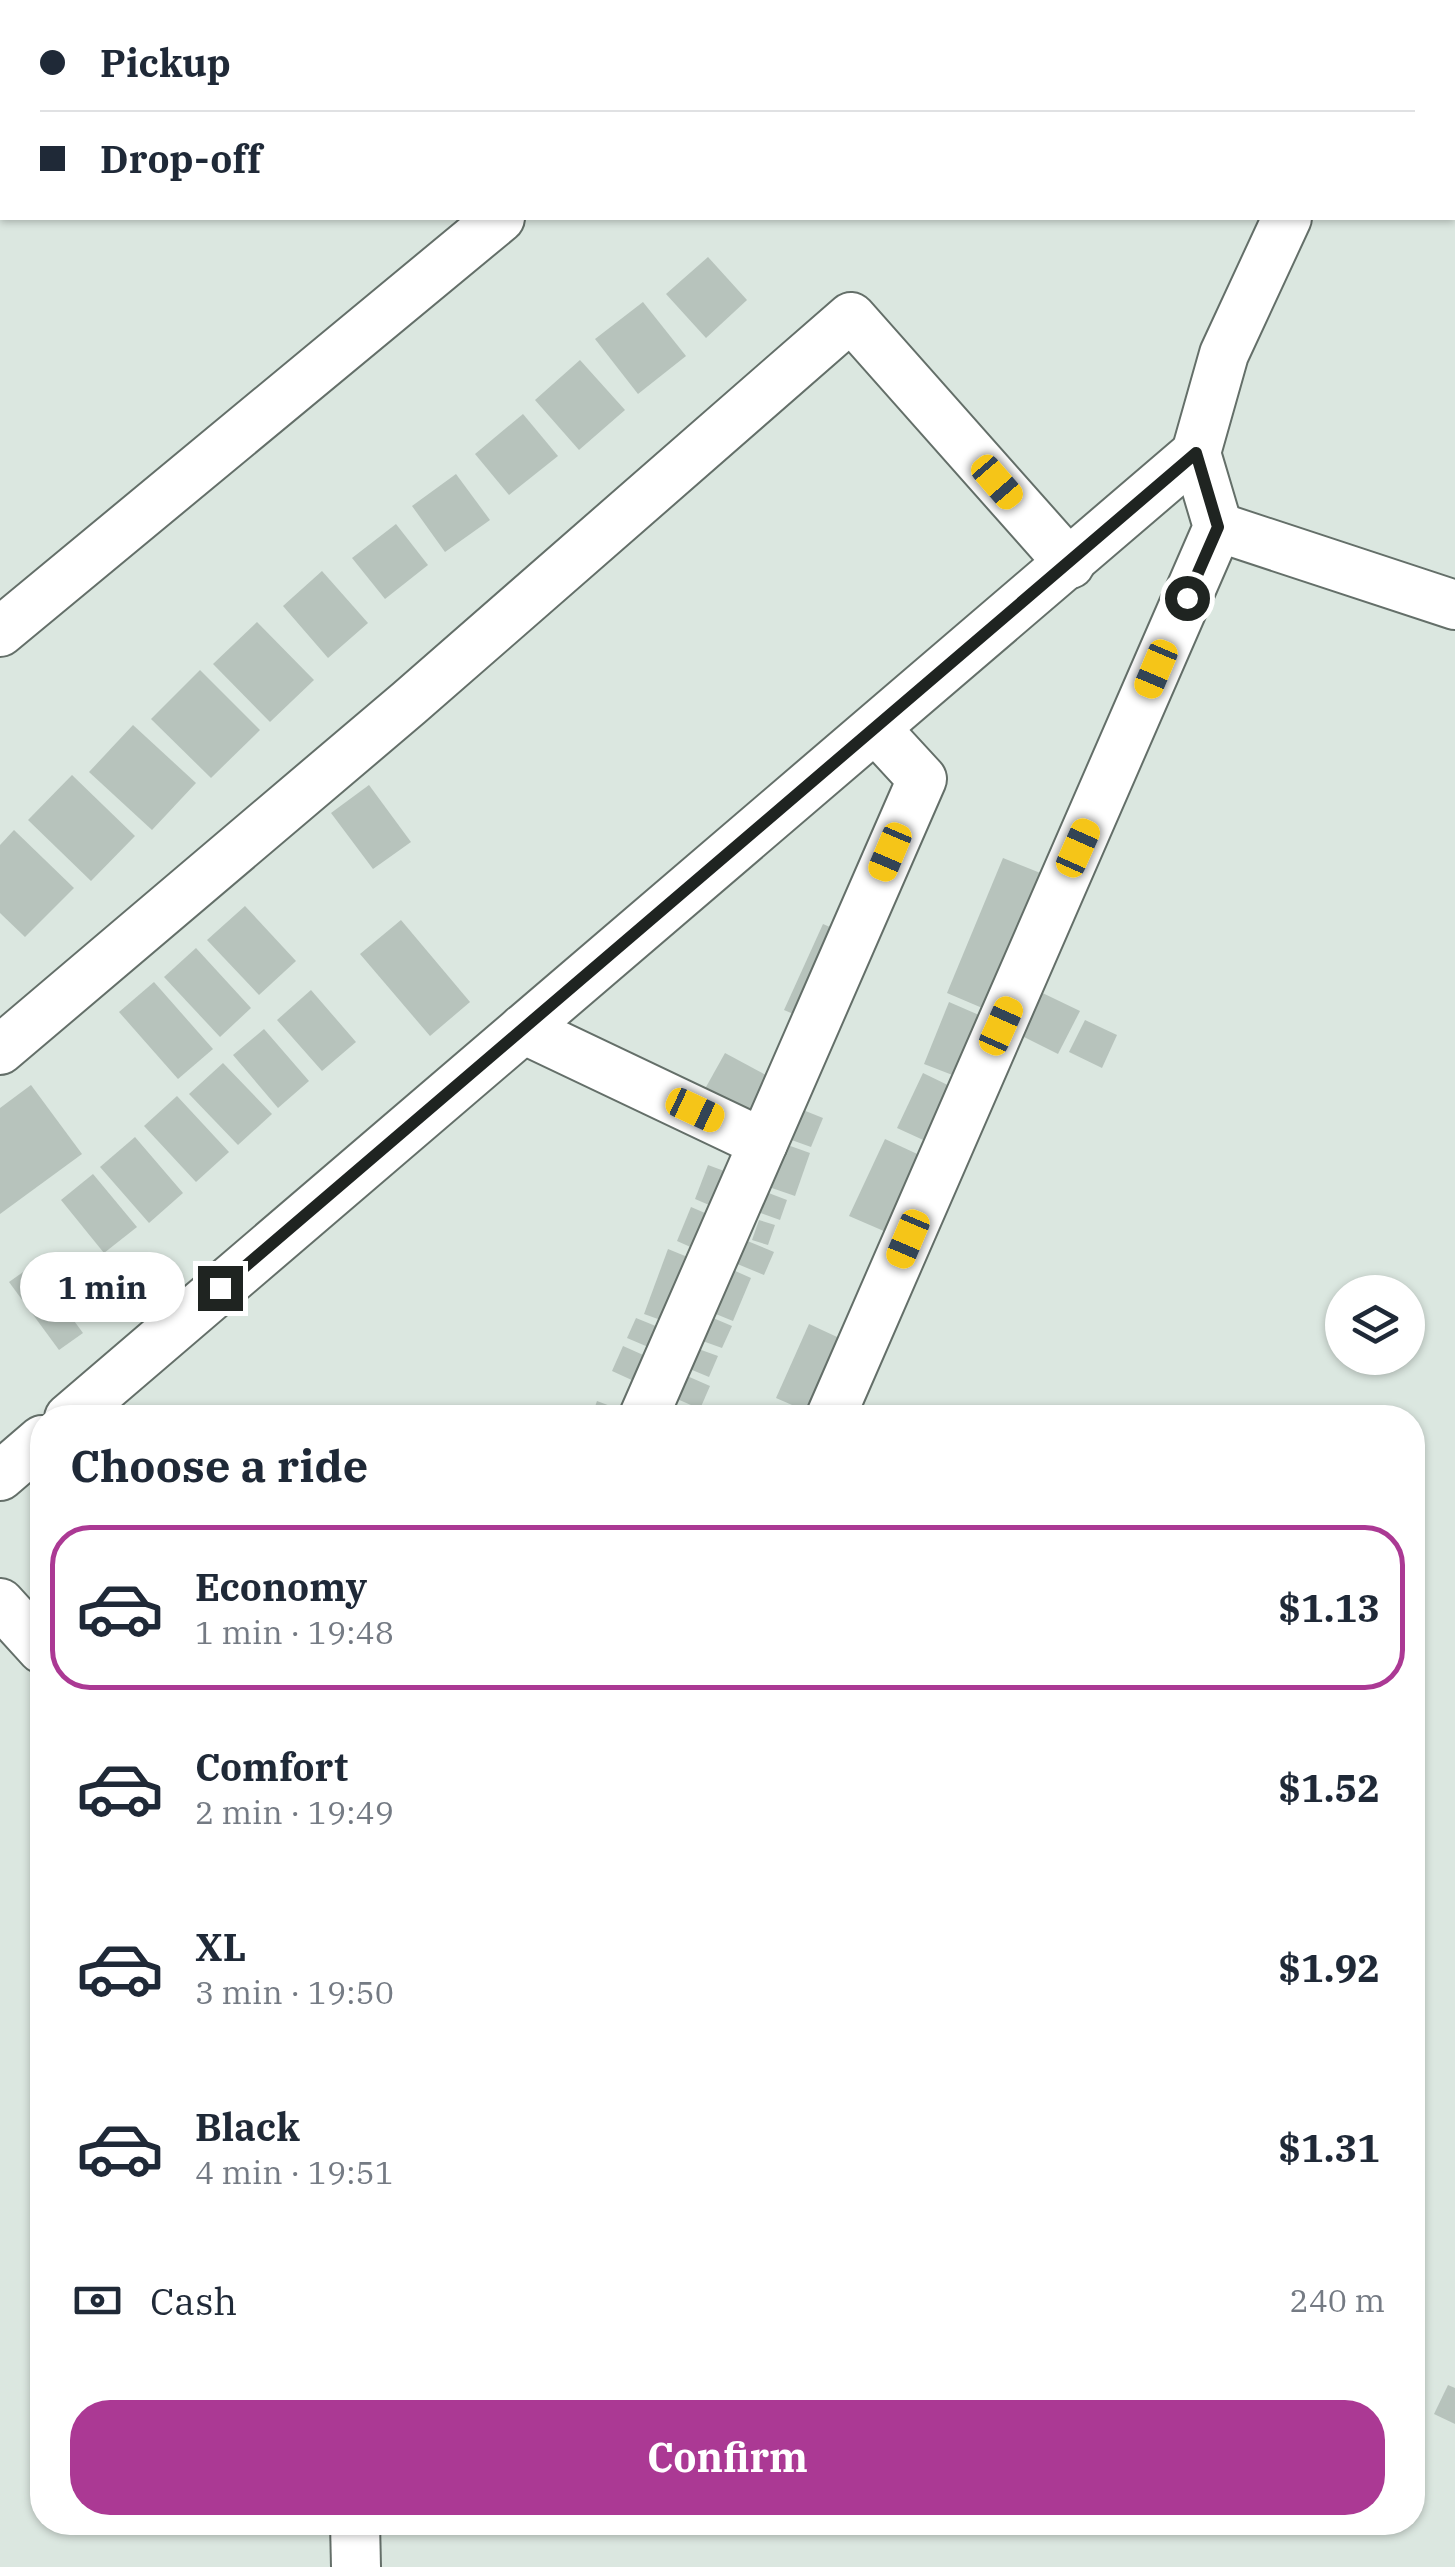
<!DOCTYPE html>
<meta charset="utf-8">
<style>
:root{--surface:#fff;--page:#f6f6f7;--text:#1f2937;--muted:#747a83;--line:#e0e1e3;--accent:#ab3994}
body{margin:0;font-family:"IBM Plex Serif",serif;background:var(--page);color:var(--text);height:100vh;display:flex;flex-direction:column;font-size:38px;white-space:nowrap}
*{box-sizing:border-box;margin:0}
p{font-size:32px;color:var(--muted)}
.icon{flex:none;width:55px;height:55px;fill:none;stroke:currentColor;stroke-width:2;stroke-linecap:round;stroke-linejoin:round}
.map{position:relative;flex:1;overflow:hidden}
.details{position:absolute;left:30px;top:1405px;width:1395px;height:1130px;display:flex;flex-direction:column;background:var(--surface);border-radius:40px;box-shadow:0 2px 8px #0004}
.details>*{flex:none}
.guide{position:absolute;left:0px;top:0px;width:1455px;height:220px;box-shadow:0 2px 8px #0004;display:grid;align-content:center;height:220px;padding:0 40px;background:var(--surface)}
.buttons{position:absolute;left:1325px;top:1275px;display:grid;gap:20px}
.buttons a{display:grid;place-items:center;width:100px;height:100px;border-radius:50%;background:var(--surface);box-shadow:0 2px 8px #0004;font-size:50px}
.end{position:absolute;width:45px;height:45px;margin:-22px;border:12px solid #1f2421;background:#fff;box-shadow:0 0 0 5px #fff}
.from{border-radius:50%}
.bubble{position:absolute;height:70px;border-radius:35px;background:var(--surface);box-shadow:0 2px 8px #0004;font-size:32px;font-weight:700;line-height:70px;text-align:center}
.car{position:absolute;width:30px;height:60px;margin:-30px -15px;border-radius:12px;box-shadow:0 0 8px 2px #0007;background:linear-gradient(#f5c518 24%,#345 0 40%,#f5c518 0 76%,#345 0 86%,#f5c518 0)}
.guide b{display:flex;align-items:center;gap:35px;height:95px;font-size:38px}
.guide b+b{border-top:2px solid var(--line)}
.guide i{width:25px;height:25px;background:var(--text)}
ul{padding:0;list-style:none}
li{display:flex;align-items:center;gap:30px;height:165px;margin:0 20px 15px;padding:0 20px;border:5px solid transparent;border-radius:40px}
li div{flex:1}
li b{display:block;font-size:38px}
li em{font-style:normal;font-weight:700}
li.active{border-color:var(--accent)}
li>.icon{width:90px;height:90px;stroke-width:1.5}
h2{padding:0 40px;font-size:45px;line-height:120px}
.pay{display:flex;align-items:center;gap:25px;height:110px;padding:0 40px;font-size:38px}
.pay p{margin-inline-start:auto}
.primary-button{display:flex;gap:20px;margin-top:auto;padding:20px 40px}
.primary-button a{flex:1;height:115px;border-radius:40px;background:var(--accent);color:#fff;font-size:40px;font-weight:700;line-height:115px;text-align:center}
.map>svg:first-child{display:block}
.building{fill:#b7c3bc}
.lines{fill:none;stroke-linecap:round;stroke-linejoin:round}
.minor-casing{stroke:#646f69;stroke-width:52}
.minor{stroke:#fff;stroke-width:48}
.route{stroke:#1f2421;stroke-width:12}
</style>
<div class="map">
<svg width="1455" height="2567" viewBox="0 0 1455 2567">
<rect width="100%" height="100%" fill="#dbe7e0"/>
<g class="building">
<polygon points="708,257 747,300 706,338 666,294"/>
<polygon points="643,302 686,356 638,394 595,339"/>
<polygon points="580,360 625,410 579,450 535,400"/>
<polygon points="523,414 558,456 509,495 475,454"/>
<polygon points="456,474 490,520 445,552 412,506"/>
<polygon points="396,524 428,565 385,599 352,558"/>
<polygon points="322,571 368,623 328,658 283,606"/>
<polygon points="257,622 314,680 270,722 213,664"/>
<polygon points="200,670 260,730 211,778 151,719"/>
<polygon points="133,725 196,783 152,830 89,772"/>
<polygon points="72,775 135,836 91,881 28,820"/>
<polygon points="369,785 411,842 373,869 331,813"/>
<polygon points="14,830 74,888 25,937 0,913 0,845"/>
<polygon points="1003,858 1043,874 987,1010 947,993"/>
<polygon points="245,906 296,961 259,995 207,940"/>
<polygon points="401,920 470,1002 430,1036 360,954"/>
<polygon points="823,924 844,933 805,1019 784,1010"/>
<polygon points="196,948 251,1008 220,1037 164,977"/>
<polygon points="154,982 213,1049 178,1079 119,1012"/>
<polygon points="1030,987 1080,1011 1058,1054 1010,1030"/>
<polygon points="311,990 356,1042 322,1071 277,1020"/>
<polygon points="949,1002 979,1015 955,1076 924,1064"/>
<polygon points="1085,1020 1117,1035 1102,1068 1069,1052"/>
<polygon points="264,1029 309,1081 278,1108 233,1055"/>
<polygon points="725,1053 775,1080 752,1124 701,1096"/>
<polygon points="223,1063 272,1114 238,1145 189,1094"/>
<polygon points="923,1073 958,1090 932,1144 897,1128"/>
<polygon points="31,1085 82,1154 0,1214 0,1108"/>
<polygon points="177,1096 229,1152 196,1182 144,1126"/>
<polygon points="798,1108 823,1118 811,1147 786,1138"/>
<polygon points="135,1137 183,1193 149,1223 100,1167"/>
<polygon points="885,1139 928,1159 893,1235 849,1216"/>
<polygon points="782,1143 810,1153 795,1196 766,1186"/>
<polygon points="708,1165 735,1175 721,1210 695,1199"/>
<polygon points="93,1174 137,1227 104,1253 61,1200"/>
<polygon points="766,1192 787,1200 780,1220 758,1212"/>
<polygon points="691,1207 719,1219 704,1253 677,1241"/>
<polygon points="759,1220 775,1225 768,1245 752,1240"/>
<polygon points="745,1240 774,1252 764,1275 735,1263"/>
<polygon points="668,1249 690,1258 672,1324 644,1314"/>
<polygon points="33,1265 83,1333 59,1350 9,1282"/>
<polygon points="724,1266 751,1278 733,1321 706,1310"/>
<polygon points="706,1315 732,1326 722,1348 697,1339"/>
<polygon points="636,1318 668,1331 660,1352 627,1338"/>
<polygon points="809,1324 848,1342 815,1415 776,1398"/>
<polygon points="623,1346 659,1362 647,1387 612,1371"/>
<polygon points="693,1347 718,1356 709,1377 685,1367"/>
<polygon points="678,1372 710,1386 700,1409 668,1395"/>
<polygon points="597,1401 629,1413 628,1418 591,1418"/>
<polygon points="1448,2385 1455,2388 1455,2424 1434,2414"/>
</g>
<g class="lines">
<g class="minor-casing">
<g id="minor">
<polyline points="1390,2 1392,0"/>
<polyline points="1218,527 1455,605"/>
<polyline points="0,632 500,218"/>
<polyline points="523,1029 763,1143"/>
<polyline points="0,1050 409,703 851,317 1070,564"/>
<polyline points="69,1418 1196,453"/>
<polyline points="643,1418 922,779 876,729"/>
<polyline points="830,1418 1218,527 1196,453 1224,354 1287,218"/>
<polyline points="0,1476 42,1440"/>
<polyline points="0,1603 42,1649"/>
<polyline points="355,2522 356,2567"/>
</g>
</g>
<use href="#minor" class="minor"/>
</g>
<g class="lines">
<polyline class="route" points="220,1288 1196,453 1218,527 1187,598"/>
</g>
</svg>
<div class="buttons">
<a><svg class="icon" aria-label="layers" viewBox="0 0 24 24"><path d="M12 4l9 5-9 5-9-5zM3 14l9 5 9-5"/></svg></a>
</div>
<i class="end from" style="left:1187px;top:598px"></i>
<i class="end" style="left:220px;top:1288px"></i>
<div class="bubble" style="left:20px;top:1252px;width:165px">1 min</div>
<i class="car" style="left:997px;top:482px;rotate:139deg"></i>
<i class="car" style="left:1156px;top:669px;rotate:203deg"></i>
<i class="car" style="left:1078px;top:848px;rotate:24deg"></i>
<i class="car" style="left:890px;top:852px;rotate:203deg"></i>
<i class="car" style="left:1001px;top:1026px;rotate:24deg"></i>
<i class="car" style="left:695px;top:1110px;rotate:115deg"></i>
<i class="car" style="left:908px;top:1239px;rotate:203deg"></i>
<div class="guide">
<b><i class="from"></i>Pickup</b>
<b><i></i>Drop-off</b>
</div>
<section class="details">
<h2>Choose a ride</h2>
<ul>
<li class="active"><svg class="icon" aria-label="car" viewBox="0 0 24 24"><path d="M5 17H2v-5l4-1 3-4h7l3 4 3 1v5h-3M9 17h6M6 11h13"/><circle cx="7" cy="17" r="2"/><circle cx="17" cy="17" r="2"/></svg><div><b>Economy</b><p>1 min · 19:48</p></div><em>$1.13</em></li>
<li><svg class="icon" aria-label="car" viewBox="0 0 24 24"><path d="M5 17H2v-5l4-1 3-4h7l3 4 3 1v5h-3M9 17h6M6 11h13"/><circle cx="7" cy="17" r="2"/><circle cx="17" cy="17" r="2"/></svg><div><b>Comfort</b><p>2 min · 19:49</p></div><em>$1.52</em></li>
<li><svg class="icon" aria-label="car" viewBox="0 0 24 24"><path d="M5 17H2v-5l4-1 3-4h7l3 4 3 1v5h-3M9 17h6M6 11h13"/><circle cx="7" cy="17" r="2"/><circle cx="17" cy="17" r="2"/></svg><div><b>XL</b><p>3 min · 19:50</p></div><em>$1.92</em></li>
<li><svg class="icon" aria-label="car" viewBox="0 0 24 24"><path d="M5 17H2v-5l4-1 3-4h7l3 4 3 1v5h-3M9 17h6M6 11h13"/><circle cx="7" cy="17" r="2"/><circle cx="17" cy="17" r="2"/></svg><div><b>Black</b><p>4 min · 19:51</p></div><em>$1.31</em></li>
</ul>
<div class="pay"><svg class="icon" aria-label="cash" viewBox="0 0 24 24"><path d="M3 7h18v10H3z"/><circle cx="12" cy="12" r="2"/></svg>Cash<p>240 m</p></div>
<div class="primary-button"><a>Confirm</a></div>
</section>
</div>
